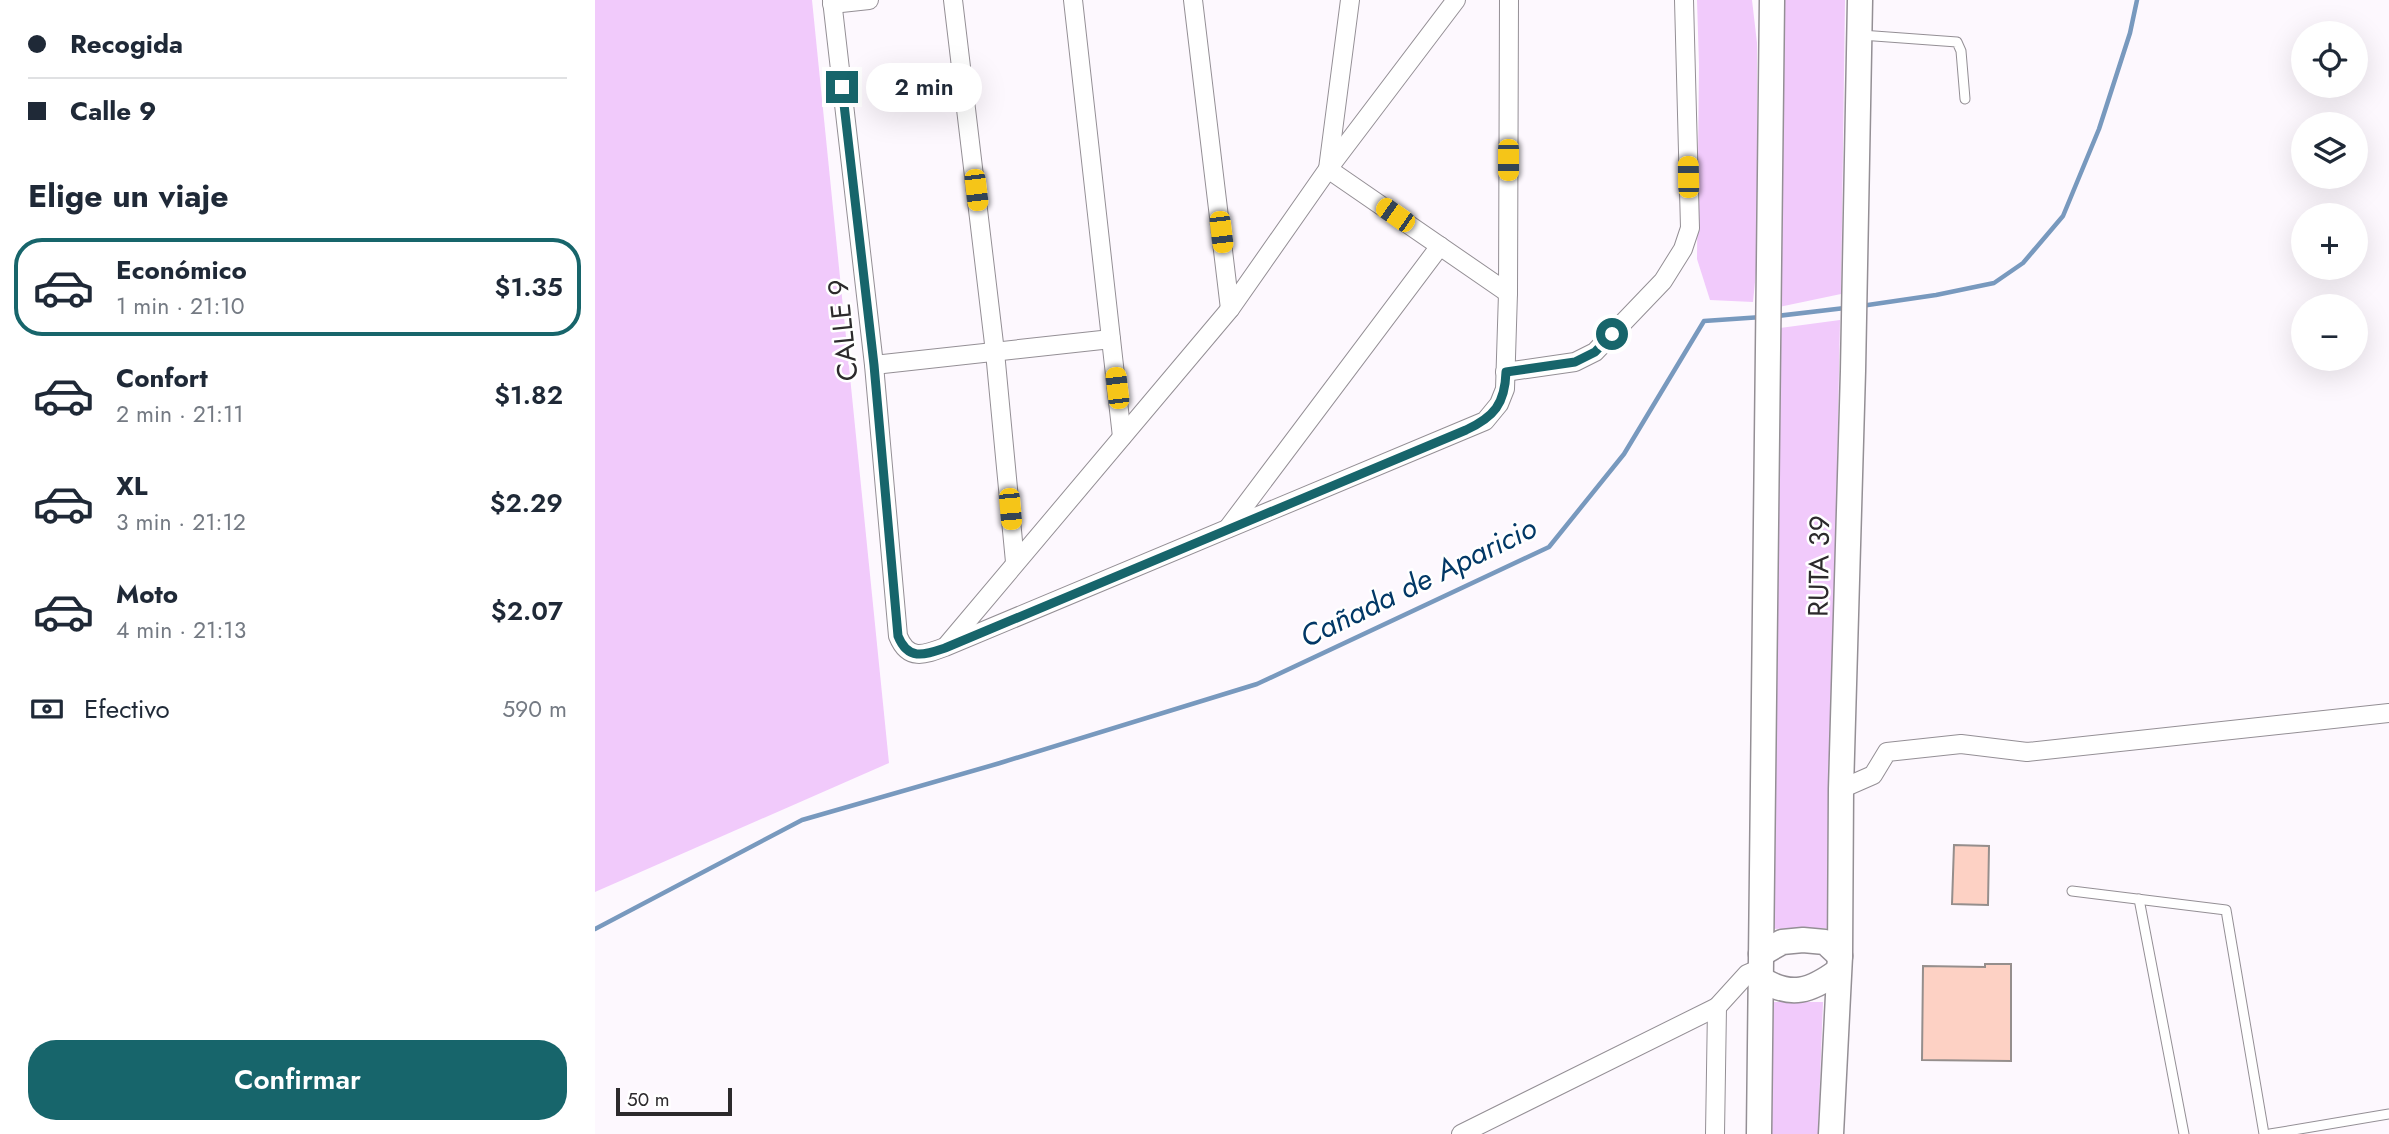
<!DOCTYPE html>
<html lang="es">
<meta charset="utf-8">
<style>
:root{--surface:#fff;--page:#f6f6f7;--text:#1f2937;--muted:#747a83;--line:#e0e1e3;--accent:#17656b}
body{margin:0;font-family:Jost,sans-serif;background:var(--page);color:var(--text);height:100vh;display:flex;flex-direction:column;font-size:26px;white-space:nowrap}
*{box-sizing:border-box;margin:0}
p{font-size:23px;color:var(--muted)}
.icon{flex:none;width:38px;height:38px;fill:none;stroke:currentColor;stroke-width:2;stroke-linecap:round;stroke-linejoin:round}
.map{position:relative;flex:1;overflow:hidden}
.side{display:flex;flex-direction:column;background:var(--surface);width:595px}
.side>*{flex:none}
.hud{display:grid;align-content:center;height:154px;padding:0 28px;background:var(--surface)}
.buttons{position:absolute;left:1696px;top:21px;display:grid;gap:14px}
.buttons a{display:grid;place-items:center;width:77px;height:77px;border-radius:50%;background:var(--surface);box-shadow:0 7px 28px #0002;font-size:35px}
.scale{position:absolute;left:21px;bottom:18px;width:116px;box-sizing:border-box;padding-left:7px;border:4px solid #2c2a2c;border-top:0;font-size:19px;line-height:24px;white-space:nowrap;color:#2c2a2c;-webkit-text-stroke:5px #fff;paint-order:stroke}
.end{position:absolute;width:32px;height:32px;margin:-16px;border:9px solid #17656b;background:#fff;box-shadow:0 0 0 4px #fff}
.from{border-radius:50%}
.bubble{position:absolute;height:49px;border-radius:24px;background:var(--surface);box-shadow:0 7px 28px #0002;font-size:23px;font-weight:600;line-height:49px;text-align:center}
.car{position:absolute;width:21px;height:42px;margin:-21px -10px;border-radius:9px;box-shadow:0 0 5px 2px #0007;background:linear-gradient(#f5c518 24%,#345 0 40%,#f5c518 0 76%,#345 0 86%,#f5c518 0)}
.hud b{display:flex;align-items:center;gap:24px;height:66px;font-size:26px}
.hud b+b{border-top:2px solid var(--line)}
.hud i{width:18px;height:18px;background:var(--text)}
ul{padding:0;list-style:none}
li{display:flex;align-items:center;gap:21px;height:98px;margin:0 14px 10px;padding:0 14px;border:4px solid transparent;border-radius:28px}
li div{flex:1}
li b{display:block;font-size:26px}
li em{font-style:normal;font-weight:600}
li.selected{border-color:var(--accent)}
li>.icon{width:63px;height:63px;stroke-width:1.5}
h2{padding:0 28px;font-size:32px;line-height:84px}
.pay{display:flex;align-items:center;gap:18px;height:77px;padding:0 28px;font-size:26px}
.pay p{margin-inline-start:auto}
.action{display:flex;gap:14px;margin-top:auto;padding:14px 28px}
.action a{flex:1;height:80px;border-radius:28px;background:var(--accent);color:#fff;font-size:28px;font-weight:600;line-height:80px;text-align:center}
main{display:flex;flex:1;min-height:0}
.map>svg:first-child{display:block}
.green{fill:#f1cafb}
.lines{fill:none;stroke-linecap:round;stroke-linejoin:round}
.stream{stroke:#7899be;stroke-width:4.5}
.building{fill:#fdd1c4;stroke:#958e8c;stroke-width:2}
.lane-casing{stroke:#948f95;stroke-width:11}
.street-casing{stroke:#948f95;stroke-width:20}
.secondary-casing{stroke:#948f95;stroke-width:27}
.lane{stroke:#fff;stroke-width:9}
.street{stroke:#fff;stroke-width:18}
.secondary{stroke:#fff;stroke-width:24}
.route{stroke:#17656b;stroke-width:9}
.labels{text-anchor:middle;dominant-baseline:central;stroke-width:5;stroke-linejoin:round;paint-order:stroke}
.street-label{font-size:28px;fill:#2c2a2c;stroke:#fff}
.water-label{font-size:30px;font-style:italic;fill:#023866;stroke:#fff}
</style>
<main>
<section class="side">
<div class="hud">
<b><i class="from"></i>Recogida</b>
<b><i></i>Calle 9</b>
</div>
<h2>Elige un viaje</h2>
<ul>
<li class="selected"><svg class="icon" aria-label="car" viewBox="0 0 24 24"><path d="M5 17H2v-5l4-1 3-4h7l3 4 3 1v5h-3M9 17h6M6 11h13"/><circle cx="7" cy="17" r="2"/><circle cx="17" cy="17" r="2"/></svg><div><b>Económico</b><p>1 min · 21:10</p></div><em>$1.35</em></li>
<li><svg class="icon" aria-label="car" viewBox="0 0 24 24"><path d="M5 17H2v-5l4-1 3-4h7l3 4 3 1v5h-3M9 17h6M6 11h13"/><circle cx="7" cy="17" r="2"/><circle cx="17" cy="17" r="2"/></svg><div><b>Confort</b><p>2 min · 21:11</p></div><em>$1.82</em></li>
<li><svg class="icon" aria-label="car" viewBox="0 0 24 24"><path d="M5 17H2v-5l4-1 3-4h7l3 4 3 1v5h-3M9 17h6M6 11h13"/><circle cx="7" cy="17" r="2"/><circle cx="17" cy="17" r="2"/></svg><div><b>XL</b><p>3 min · 21:12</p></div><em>$2.29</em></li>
<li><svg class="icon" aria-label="car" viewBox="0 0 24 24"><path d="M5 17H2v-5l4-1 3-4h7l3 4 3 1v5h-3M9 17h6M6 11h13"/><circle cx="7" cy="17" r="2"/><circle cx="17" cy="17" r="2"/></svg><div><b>Moto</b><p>4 min · 21:13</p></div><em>$2.07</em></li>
</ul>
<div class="pay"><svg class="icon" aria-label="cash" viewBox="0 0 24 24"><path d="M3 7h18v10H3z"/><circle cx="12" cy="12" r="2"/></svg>Efectivo<p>590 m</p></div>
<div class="action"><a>Confirmar</a></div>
</section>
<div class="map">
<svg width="1794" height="1134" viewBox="0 0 1794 1134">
<rect width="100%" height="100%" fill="#fdf8fe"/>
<g class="green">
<polygon points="0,0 217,0 294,763 0,892"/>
<polygon points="1102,0 1157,0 1162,43 1162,262 1158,302 1115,300 1102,259 1104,65"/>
<polygon points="1184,0 1250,0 1246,294 1184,307"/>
<polygon points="1245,320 1233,928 1175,929 1185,328"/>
<polygon points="1174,1002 1228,1002 1223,1134 1174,1134"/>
</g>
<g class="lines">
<g class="stream">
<polyline points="1266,306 1341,295 1399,283 1428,263 1468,216 1504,129 1535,33 1542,0"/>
<polyline points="1182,316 1250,308"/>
<polyline points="0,929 207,820 405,763 662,684 954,547 1029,454 1109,321 1167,317"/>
</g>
</g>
<g class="building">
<polygon points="1359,845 1394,846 1393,905 1357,904"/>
<polygon points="1390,964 1416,964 1416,1061 1327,1060 1328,966 1390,967"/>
</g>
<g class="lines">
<g class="lane-casing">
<g id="lane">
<polyline points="1266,35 1362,42 1366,51 1370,99"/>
<polyline points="1477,891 1631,910 1669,1134"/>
<polyline points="1544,899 1589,1134"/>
<polyline points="1675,1134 1794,1114"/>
</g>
</g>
<g class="street-casing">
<g id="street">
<path d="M237 0 279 365 303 636C313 661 329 655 350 647L890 421 904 404 910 389 913 293 914 0"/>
<polyline points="358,0 400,352 420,562"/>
<polyline points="478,0 527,437"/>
<polyline points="598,0 635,309"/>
<polyline points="755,0 733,169 913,293"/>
<polyline points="237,4 274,0"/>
<polyline points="279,365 516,339"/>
<polyline points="910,372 980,362 1000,352 1068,281 1088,249 1095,228 1089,0"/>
<polyline points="633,528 845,246"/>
<polyline points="352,645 635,309 733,169 861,0"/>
<polyline points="1246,789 1278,775 1292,752 1366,744 1432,752 1794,713"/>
<polyline points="866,1134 1122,1007"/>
<polyline points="1120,1134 1122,1007 1152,974 1166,968"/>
</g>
</g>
<g class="secondary-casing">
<g id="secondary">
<polyline points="1166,954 1187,942 1208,940 1230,942 1245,956"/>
<path d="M1166 979C1196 998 1216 991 1243 971"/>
<polyline points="1164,1134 1177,0"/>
<polyline points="1236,1134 1245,956 1246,789 1258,371 1265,0"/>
</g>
</g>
<use href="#lane" class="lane"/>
<use href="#street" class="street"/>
<use href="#secondary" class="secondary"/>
</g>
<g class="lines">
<path class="route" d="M247 87 279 365 303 636C313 661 329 655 350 648L871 430C899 417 910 404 911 372L980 362 1000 352 1017 334"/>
</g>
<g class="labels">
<g class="street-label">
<text transform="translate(248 330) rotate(-96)">CALLE 9</text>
<text transform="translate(1224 566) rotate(-89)">RUTA 39</text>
</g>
<g class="water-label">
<text transform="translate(823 582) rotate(-26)">Cañada de Aparicio</text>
</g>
</g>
</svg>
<div class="buttons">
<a><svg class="icon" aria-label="locate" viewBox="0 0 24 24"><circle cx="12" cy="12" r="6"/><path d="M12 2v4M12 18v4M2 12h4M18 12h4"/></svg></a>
<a><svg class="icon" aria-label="layers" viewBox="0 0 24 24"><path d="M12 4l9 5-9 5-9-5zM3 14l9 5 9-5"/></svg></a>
<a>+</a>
<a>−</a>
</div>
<div class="scale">50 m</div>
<i class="end from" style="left:1017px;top:334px"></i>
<i class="end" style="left:247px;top:87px"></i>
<div class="bubble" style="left:271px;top:63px;width:116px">2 min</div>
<i class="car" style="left:913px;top:160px;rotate:180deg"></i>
<i class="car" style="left:1093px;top:177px;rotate:359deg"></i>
<i class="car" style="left:381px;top:190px;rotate:173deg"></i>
<i class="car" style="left:800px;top:215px;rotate:305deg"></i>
<i class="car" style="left:626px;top:232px;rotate:173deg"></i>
<i class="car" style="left:522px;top:388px;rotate:353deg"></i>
<i class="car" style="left:415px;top:509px;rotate:175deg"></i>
</div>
</main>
